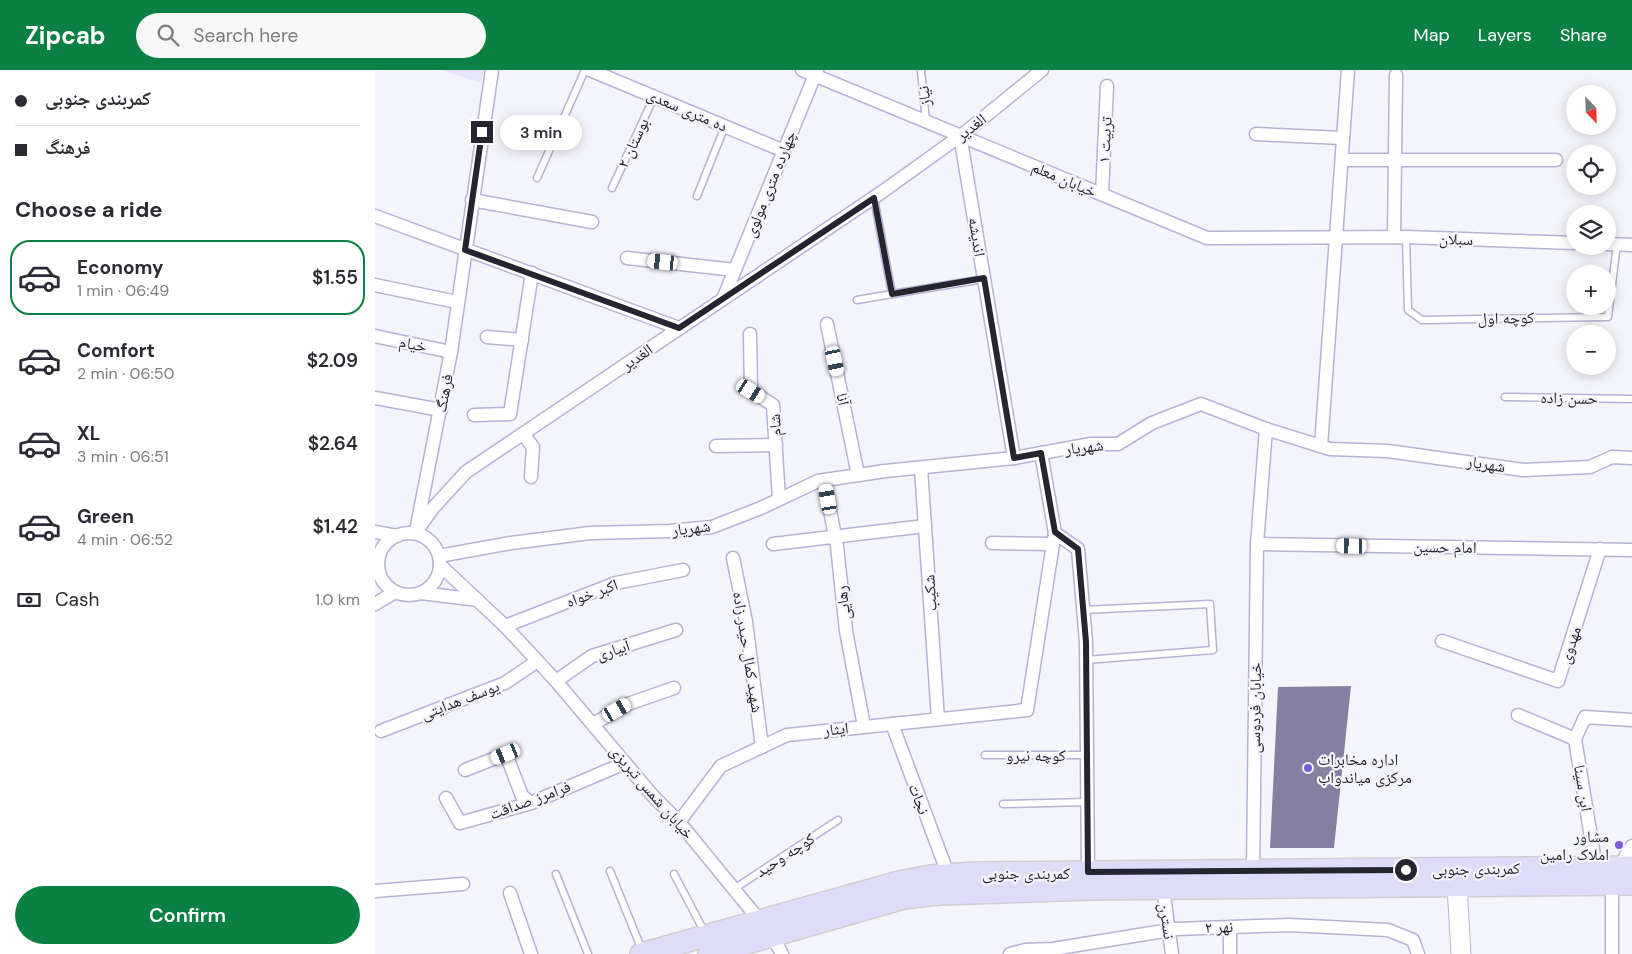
<!DOCTYPE html>
<meta charset="utf-8">
<style>
:root{--surface:#fff;--page:#f7f7f7;--text:#2b2b33;--muted:#7c7c81;--line:#e1e1e2;--accent:#0b8043}
body{margin:0;font-family:"DM Sans","Noto Naskh Arabic",sans-serif;background:var(--page);color:var(--text);height:100vh;display:flex;flex-direction:column;font-size:19px;white-space:nowrap}
*{box-sizing:border-box;margin:0}
p{font-size:16px;color:var(--muted)}
.icon{flex:none;width:28px;height:28px;fill:none;stroke:currentColor;stroke-width:2;stroke-linecap:round;stroke-linejoin:round}
.map{position:relative;flex:1;overflow:hidden}
.details{display:flex;flex-direction:column;background:var(--surface);width:375px}
.details>*{flex:none}
.banner{display:grid;align-content:center;height:110px;padding:0 15px;background:var(--surface)}
.needle{width:32px;rotate:157deg}
.fabs{position:absolute;left:1191px;top:15px;display:grid;gap:10px}
.fabs a{display:grid;place-items:center;width:50px;height:50px;border-radius:50%;background:var(--surface);box-shadow:0 2px 12px #0003;font-size:25px}
.end{position:absolute;width:22px;height:22px;margin:-11px;border:6px solid #252431;background:#fff;box-shadow:0 0 0 2px #fff}
.from{border-radius:50%}
.bubble{position:absolute;height:35px;border-radius:18px;background:var(--surface);box-shadow:0 2px 12px #0003;font-size:16px;font-weight:600;line-height:35px;text-align:center}
.car{position:absolute;width:15px;height:30px;margin:-15px -8px;border-radius:6px;box-shadow:0 0 4px 1px #0007;background:linear-gradient(#fff 24%,#345 0 40%,#fff 0 76%,#345 0 86%,#fff 0)}
.banner b{display:flex;align-items:center;gap:18px;height:48px;font-size:19px}
.banner b+b{border-top:1px solid var(--line)}
.banner i{width:12px;height:12px;background:var(--text)}
ul{padding:0;list-style:none}
li{display:flex;align-items:center;gap:15px;height:75px;margin:0 10px 8px;padding:0 5px;border:2px solid transparent;border-radius:20px}
li div{flex:1}
li b{display:block;font-size:19px}
li em{font-style:normal;font-weight:600}
li.on{border-color:var(--accent)}
li>.icon{width:45px;height:45px;stroke-width:1.5}
h2{padding:0 15px;font-size:22px;line-height:60px}
.pay{display:flex;align-items:center;gap:12px;height:55px;padding:0 15px;font-size:19px}
.pay p{margin-inline-start:auto}
.primary-button{display:flex;gap:10px;margin-top:auto;padding:10px 15px}
.primary-button a{flex:1;height:58px;border-radius:30px;background:var(--accent);color:#fff;font-size:20px;font-weight:600;line-height:58px;text-align:center}
header{display:flex;align-items:center;gap:30px;box-sizing:border-box;height:70px;padding:0 25px;background:var(--accent);color:#fff}
header strong{font-size:24px}
nav{display:flex;gap:28px;margin-inline-start:auto;font-size:18px}
.search{width:350px;height:45px;background:var(--page);display:flex;align-items:center;gap:12px;box-sizing:border-box;padding:0 18px;border-radius:28px;color:var(--muted);font-size:19px}
main{display:flex;flex:1;min-height:0}
.map>svg:first-child{display:block}
.built{fill:#e7e4ff}
.building{fill:#8580a2}
.lines{fill:none;stroke-linecap:round;stroke-linejoin:round}
.lane-casing{stroke:#b6b2d5;stroke-width:9}
.street-casing{stroke:#b6b2d5;stroke-width:15}
.secondary-casing{stroke:#b6b2d5;stroke-width:21}
.primary-casing{stroke:#cfcfd2;stroke-width:24}
.lane{stroke:#fff;stroke-width:6}
.street{stroke:#fff;stroke-width:12}
.secondary{stroke:#fff;stroke-width:19}
.primary{stroke:#dfdcfa;stroke-width:21}
.route{stroke:#252431;stroke-width:6}
.poi-dot{fill:#7b5dd8;stroke:#f4f4fb;stroke-width:2}
.labels{text-anchor:middle;dominant-baseline:central;stroke-width:4.5;stroke-linejoin:round;paint-order:stroke}
.street-label{font-size:16px;fill:#252431;stroke:#f4f4fb}
.poi-label{font-size:16px;fill:#252431;stroke:#f4f4fb;text-anchor:start}
</style>
<header>
<strong>Zipcab</strong>
<div class="search"><svg class="icon" aria-label="search" viewBox="0 0 24 24"><circle cx="10" cy="10" r="6"/><path d="M15 15l6 6"/></svg>Search here</div>
<nav><a>Map</a><a>Layers</a><a>Share</a></nav>
</header>
<main>
<section class="details">
<div class="banner">
<b><i class="from"></i>کمربندی جنوبی</b>
<b><i></i>فرهنگ</b>
</div>
<h2>Choose a ride</h2>
<ul>
<li class="on"><svg class="icon" aria-label="car" viewBox="0 0 24 24"><path d="M5 17H2v-5l4-1 3-4h7l3 4 3 1v5h-3M9 17h6M6 11h13"/><circle cx="7" cy="17" r="2"/><circle cx="17" cy="17" r="2"/></svg><div><b>Economy</b><p>1 min · 06:49</p></div><em>$1.55</em></li>
<li><svg class="icon" aria-label="car" viewBox="0 0 24 24"><path d="M5 17H2v-5l4-1 3-4h7l3 4 3 1v5h-3M9 17h6M6 11h13"/><circle cx="7" cy="17" r="2"/><circle cx="17" cy="17" r="2"/></svg><div><b>Comfort</b><p>2 min · 06:50</p></div><em>$2.09</em></li>
<li><svg class="icon" aria-label="car" viewBox="0 0 24 24"><path d="M5 17H2v-5l4-1 3-4h7l3 4 3 1v5h-3M9 17h6M6 11h13"/><circle cx="7" cy="17" r="2"/><circle cx="17" cy="17" r="2"/></svg><div><b>XL</b><p>3 min · 06:51</p></div><em>$2.64</em></li>
<li><svg class="icon" aria-label="car" viewBox="0 0 24 24"><path d="M5 17H2v-5l4-1 3-4h7l3 4 3 1v5h-3M9 17h6M6 11h13"/><circle cx="7" cy="17" r="2"/><circle cx="17" cy="17" r="2"/></svg><div><b>Green</b><p>4 min · 06:52</p></div><em>$1.42</em></li>
</ul>
<div class="pay"><svg class="icon" aria-label="cash" viewBox="0 0 24 24"><path d="M3 7h18v10H3z"/><circle cx="12" cy="12" r="2"/></svg>Cash<p>1.0 km</p></div>
<div class="primary-button"><a>Confirm</a></div>
</section>
<div class="map">
<svg width="1257" height="884" viewBox="0 0 1257 884">
<rect width="100%" height="100%" fill="#f4f4fb"/>
<polygon class="built" points="66,0 109,0 106,13"/>
<polygon class="building" points="976,616 959,778 895,778 903,617"/>
<g class="lines">
<g class="lane-casing">
<g id="lane">
<polyline points="546,1 551,51"/>
<polyline points="162,108 210,0"/>
<polyline points="237,118 279,27"/>
<polyline points="322,126 350,56"/>
<polyline points="499,128 517,224 609,209"/>
<polyline points="1031,167 1033,240 1047,250 1233,247 1242,174"/>
<polyline points="482,230 517,224"/>
<polyline points="1130,327 1257,329"/>
<polyline points="708,540 835,534 838,580 711,590"/>
<polyline points="610,685 712,685"/>
<polyline points="628,734 713,732"/>
<polyline points="235,801 267,880"/>
<polyline points="181,804 213,884"/>
<polyline points="299,804 330,863"/>
<polyline points="359,819 463,750"/>
</g>
</g>
<g class="street-casing">
<g id="street">
<polyline points="215,0 409,81"/>
<polyline points="427,0 832,168 1031,167 1200,173"/>
<polyline points="881,64 968,68"/>
<polyline points="585,65 639,388"/>
<polyline points="967,90 1181,90"/>
<polyline points="727,124 732,16"/>
<polyline points="97,130 217,152"/>
<polyline points="0,146 304,258"/>
<polyline points="1019,167 1021,5"/>
<polyline points="1232,174 1257,175"/>
<polyline points="252,188 360,200"/>
<polyline points="0,215 82,232"/>
<polyline points="348,229 442,0"/>
<polyline points="452,254 483,405"/>
<polyline points="375,264 376,321 398,335 404,429"/>
<polyline points="0,266 76,282"/>
<polyline points="112,267 147,270"/>
<polyline points="0,328 66,340"/>
<polyline points="99,345 135,344 157,203"/>
<polyline points="148,364 158,377 156,407"/>
<polyline points="341,376 401,375"/>
<polyline points="946,376 973,0"/>
<polyline points="546,398 563,649"/>
<polyline points="449,410 462,476 471,561 489,656"/>
<polyline points="42,456 76,282 117,0"/>
<polyline points="0,462 22,466"/>
<polyline points="40,463 58,438 91,402 507,122 592,61 667,0"/>
<polyline points="680,463 703,479 711,572 713,803"/>
<circle cx="34" cy="494" r="31"/>
<polyline points="617,473 678,474 680,463 666,383"/>
<polyline points="398,474 550,456"/>
<polyline points="882,474 1257,480"/>
<polyline points="64,486 136,473 215,463 295,461 337,457 386,438 443,411 510,401 639,388 716,374 743,374 777,353 826,334 891,359 955,379 1013,381 1148,400 1215,397 1237,387 1257,388"/>
<polyline points="358,488 371,552 387,677"/>
<polyline points="65,495 130,556 181,611 278,726 304,752 385,851"/>
<polyline points="46,523 103,530"/>
<polyline points="0,534 20,522"/>
<polyline points="130,556 241,513 308,500"/>
<polyline points="1067,571 1183,611 1225,479"/>
<polyline points="181,611 217,586 301,560"/>
<polyline points="1143,645 1200,669 1210,647 1257,650"/>
<polyline points="218,654 253,634 299,618"/>
<polyline points="517,654 573,804"/>
<polyline points="6,661 130,613 161,592"/>
<polyline points="1200,669 1221,798"/>
<polyline points="90,700 131,684 147,726 156,733"/>
<polyline points="71,728 85,753 156,733 250,693"/>
<polyline points="304,752 346,696 412,665 652,640 678,474"/>
<polyline points="1244,797 1257,776"/>
<polyline points="878,801 882,474 891,359"/>
<polyline points="788,818 797,884"/>
<polyline points="0,821 88,814"/>
<polyline points="135,823 156,884"/>
<polyline points="398,867 407,884"/>
<polyline points="635,884 650,880 678,879 801,859 914,855 1013,860 1038,870 1043,884"/>
<polyline points="855,884 855,857"/>
<polyline points="1237,884 1237,814"/>
</g>
</g>
<g class="secondary-casing">
<polyline id="secondary" points="1082,816 1086,884"/>
</g>
<g class="primary-casing">
<g id="primary">
<polyline points="266,884 524,812 556,806 600,803 1257,797"/>
<polyline points="334,884 529,828 564,824 717,819 1257,814"/>
</g>
</g>
<use href="#lane" class="lane"/>
<use href="#street" class="street"/>
<use href="#secondary" class="secondary"/>
<use href="#primary" class="primary"/>
</g>
<g class="lines">
<polyline class="route" points="107,62 90,180 304,258 499,128 517,224 609,208 639,388 666,383 680,462 703,479 711,572 713,802 1031,800"/>
</g>
<g class="poi-dot">
<circle cx="933" cy="698" r="5"/>
<circle cx="1244" cy="775" r="5"/>
</g>
<g class="labels">
<g class="street-label">
<text transform="translate(549 26) rotate(-96)">نیاز</text>
<text transform="translate(312 40) rotate(23)">ده متری سعدی</text>
<text transform="translate(596 57) rotate(-38)">الغدیر</text>
<text transform="translate(730 70) rotate(-87)">تربیت ۱</text>
<text transform="translate(258 73) rotate(-65)">بوستان ۲</text>
<text transform="translate(689 109) rotate(23)">خیابان معلم</text>
<text transform="translate(395 114) rotate(-68)">چهارده متری مولوی</text>
<text transform="translate(602 167) rotate(81)">اندیشه</text>
<text transform="translate(1081 169) rotate(2)">سبلان</text>
<text transform="translate(1131 248) rotate(-1)">کوچه اول</text>
<text transform="translate(38 274) rotate(11)">خیام</text>
<text transform="translate(262 287) rotate(-34)">الغدیر</text>
<text transform="translate(69 323) rotate(-79)">فرهنگ</text>
<text transform="translate(1194 328) rotate(1)">حسن زاده</text>
<text transform="translate(468 329) rotate(78)">آنا</text>
<text transform="translate(400 355) rotate(-94)">شام</text>
<text transform="translate(709 377) rotate(-7)">شهریار</text>
<text transform="translate(1111 394) rotate(9)">شهریار</text>
<text transform="translate(316 458) rotate(-7)">شهریار</text>
<text transform="translate(1070 477) rotate(1)">امام حسین</text>
<text transform="translate(217 523) rotate(-20)">اکبر خواه</text>
<text transform="translate(555 523) rotate(-94)">شکیب</text>
<text transform="translate(468 533) rotate(-97)">رهایی</text>
<text transform="translate(1195 575) rotate(-72)">مهدوی</text>
<text transform="translate(238 580) rotate(-18)">آبیاری</text>
<text transform="translate(373 582) rotate(81)">شهید کمال حیدر زاده</text>
<text transform="translate(85 630) rotate(-21)">یوسف هدایتی</text>
<text transform="translate(880 638) rotate(-89)">خیابان فردوسی</text>
<text transform="translate(461 659) rotate(-6)">ایثار</text>
<text x="661" y="685">کوچه نیرو</text>
<text transform="translate(1208 718) rotate(81)">ابن سینا</text>
<text transform="translate(277 722) rotate(49)">خیابان شمس تبریزی</text>
<text transform="translate(544 729) rotate(69)">نجات</text>
<text transform="translate(155 730) rotate(-20)">فرامرز صداقت</text>
<text transform="translate(410 785) rotate(-33)">کوچه وحید</text>
<text transform="translate(1101 799) rotate(-1)">کمربندی جنوبی</text>
<text x="651" y="803">کمربندی جنوبی</text>
<text transform="translate(792 851) rotate(82)">نسترن</text>
<text transform="translate(844 857) rotate(-2)">نهر ۲</text>
</g>
<g class="poi-label">
<text x="943" y="689">اداره مخابرات<tspan x="943" dy="18">مرکزی میاندواب</tspan></text>
<text x="1234" y="766" text-anchor="end">مشاور<tspan x="1234" dy="18">املاک رامین</tspan></text>
</g>
</g>
</svg>
<div class="fabs">
<a><svg class="needle" viewBox="-14 -14 28 28"><path d="M0-13l5 13h-10z" fill="#e53935"/><path d="M0 13l5-13h-10z" fill="#7c7c81"/></svg></a>
<a><svg class="icon" aria-label="locate" viewBox="0 0 24 24"><circle cx="12" cy="12" r="6"/><path d="M12 2v4M12 18v4M2 12h4M18 12h4"/></svg></a>
<a><svg class="icon" aria-label="layers" viewBox="0 0 24 24"><path d="M12 4l9 5-9 5-9-5zM3 14l9 5 9-5"/></svg></a>
<a>+</a>
<a>−</a>
</div>
<i class="end from" style="left:1031px;top:800px"></i>
<i class="end" style="left:107px;top:62px"></i>
<div class="bubble" style="left:125px;top:45px;width:82px">3 min</div>
<i class="car" style="left:288px;top:192px;rotate:276deg"></i>
<i class="car" style="left:460px;top:291px;rotate:168deg"></i>
<i class="car" style="left:376px;top:321px;rotate:122deg"></i>
<i class="car" style="left:453px;top:429px;rotate:350deg"></i>
<i class="car" style="left:977px;top:476px;rotate:271deg"></i>
<i class="car" style="left:242px;top:640px;rotate:60deg"></i>
<i class="car" style="left:131px;top:684px;rotate:248deg"></i>
</div>
</main>
